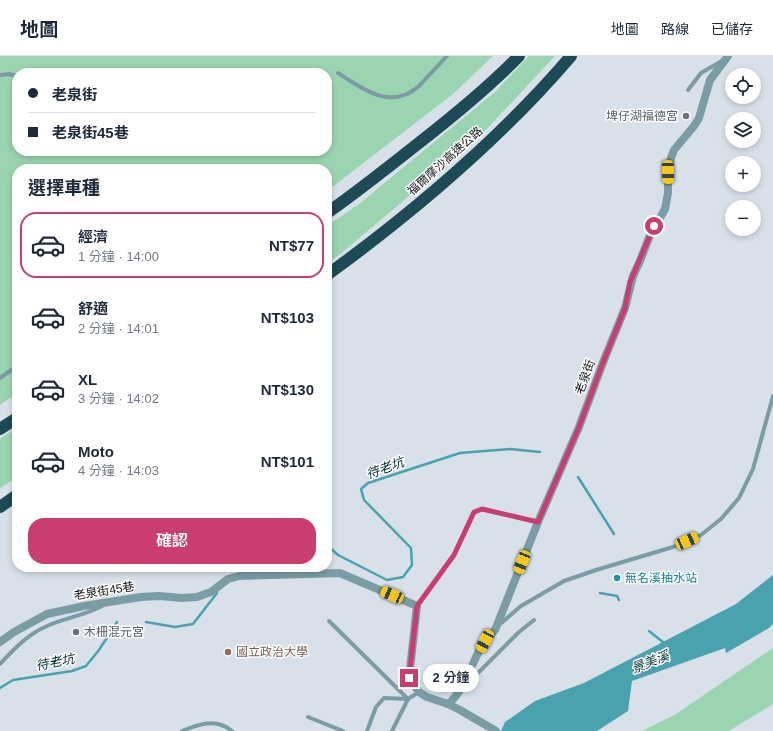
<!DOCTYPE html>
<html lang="zh-TW">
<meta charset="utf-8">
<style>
:root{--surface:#fff;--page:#f6f6f7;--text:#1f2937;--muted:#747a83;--line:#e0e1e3;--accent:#c93d71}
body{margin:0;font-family:Helvetica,"Noto Sans TC",sans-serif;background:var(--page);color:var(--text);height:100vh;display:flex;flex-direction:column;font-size:15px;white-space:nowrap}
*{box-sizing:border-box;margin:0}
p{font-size:13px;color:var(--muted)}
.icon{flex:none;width:22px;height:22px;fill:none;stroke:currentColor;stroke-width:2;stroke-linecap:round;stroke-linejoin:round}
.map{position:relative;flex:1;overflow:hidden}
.drawer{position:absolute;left:12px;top:108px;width:320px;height:408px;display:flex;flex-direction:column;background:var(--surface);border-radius:16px;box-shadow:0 2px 6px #0003}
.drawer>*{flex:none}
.top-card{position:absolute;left:12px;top:12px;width:320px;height:88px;border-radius:16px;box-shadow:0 2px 6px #0003;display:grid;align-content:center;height:88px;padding:0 16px;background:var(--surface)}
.controls{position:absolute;left:725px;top:12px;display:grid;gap:8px}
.controls a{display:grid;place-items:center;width:36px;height:36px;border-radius:50%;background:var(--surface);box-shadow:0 2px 6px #0003;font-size:20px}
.end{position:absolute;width:18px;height:18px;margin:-9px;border:5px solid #c93d71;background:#fff;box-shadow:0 0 0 2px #fff}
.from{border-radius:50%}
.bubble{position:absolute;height:28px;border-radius:14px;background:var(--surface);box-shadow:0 2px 6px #0003;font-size:13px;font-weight:600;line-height:28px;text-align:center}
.car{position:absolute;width:12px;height:24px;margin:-12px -6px;border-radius:5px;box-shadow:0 0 3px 1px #0007;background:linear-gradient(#f5c518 24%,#345 0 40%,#f5c518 0 76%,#345 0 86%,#f5c518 0)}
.top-card b{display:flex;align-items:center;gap:14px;height:38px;font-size:15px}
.top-card b+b{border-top:1px solid var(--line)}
.top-card i{width:10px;height:10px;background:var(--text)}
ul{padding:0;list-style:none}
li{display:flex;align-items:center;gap:12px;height:66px;margin:0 8px 6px;padding:0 8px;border:2px solid transparent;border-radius:16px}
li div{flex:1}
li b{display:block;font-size:15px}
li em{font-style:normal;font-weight:600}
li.current{border-color:var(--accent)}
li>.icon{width:36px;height:36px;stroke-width:1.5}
h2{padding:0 16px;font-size:18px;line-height:48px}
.cta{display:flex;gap:8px;margin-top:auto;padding:8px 16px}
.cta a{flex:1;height:46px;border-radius:16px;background:var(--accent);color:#fff;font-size:16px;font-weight:600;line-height:46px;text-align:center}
header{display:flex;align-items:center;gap:24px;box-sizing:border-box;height:56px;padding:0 20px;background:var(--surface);border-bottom:1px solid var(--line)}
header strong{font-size:19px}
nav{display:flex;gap:22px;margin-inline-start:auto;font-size:14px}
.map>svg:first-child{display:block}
.green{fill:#9bd4b0;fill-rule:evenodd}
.water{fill:#49a2ad}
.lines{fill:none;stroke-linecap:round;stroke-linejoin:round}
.stream{stroke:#49a2ad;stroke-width:2.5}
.lane{stroke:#7b9ca4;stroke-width:4}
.street{stroke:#7b9ca4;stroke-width:8}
.highway{stroke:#1d4a54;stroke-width:12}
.route{stroke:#c93d71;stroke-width:5}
.worship-dot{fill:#6b7280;stroke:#fff;stroke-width:1.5}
.culture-dot{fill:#0f9aa8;stroke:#fff;stroke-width:1.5}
.education-dot{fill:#8d6e63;stroke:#fff;stroke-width:1.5}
.labels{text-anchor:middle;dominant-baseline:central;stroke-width:3;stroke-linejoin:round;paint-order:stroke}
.worship-label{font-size:12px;fill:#5b616d;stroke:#fff;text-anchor:end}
.street-label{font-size:12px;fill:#14171a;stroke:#fff}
.culture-label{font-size:12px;fill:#0d838f;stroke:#fff;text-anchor:start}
.education-label{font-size:12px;fill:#785e54;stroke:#fff;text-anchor:start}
.water-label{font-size:13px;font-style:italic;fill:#053236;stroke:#fff}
</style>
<header>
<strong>地圖</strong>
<nav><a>地圖</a><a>路線</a><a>已儲存</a></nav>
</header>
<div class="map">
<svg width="773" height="675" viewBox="0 0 773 675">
<rect width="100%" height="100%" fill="#d8e1e9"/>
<g class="green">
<path d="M0 0H493L453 38 327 135V113H211L210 112 204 113H17V337L0 349ZM17 17H327V95H17Z"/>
<polygon points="529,0 555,0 481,79 344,195 327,208 327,170 359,148 495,36"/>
<polygon points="17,371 17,421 0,432 0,383"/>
<polygon points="773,592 773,648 729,675 642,675 676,658"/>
</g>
<polygon class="water" points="773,519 773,568 769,572 726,597 725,592 632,625 628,655 597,675 501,675 505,666 535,645 584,627 736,548"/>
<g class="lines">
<g class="stream">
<polyline points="578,421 614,478"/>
<polyline points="327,489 338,499 387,524 403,521 412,509 411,492 364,444 361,433 368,427 460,397 510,393 540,396"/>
<polyline points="600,537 617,540 619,544"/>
<polyline points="146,566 175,571 193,568 217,537"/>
<polyline points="649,575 664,587"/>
<polyline points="0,632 13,624 72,615 86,610 99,594 117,566"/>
</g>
<g class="lane">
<path d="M338 17C363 33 391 55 419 30L447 0"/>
<polyline points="0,19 9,18 17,20"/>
<polyline points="688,34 701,17 720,6"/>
<polyline points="0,322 17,310"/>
<polyline points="417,550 454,499 474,457 482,453 538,466"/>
<polyline points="329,565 408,643"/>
<polyline points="499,569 521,550 564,525 596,514 673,491 701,479 721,463 739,442 753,413 773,340"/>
<path d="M0 608C13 594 27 579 45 571 63 562 84 560 102 550"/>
<polyline points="464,629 469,626 519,576 534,564"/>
<polyline points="308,661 343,675"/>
<path d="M182 675C199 668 216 662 232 675"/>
<polyline points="367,675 376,651 384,642 408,643"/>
<polyline points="392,675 408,643 419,636"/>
</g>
<g class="street">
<polyline points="0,586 14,576 47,558 84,550 141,541 159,540 182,542 197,541 211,536 228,523 239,520 340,517 417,550 409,622 419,636 427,641 448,648 460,654 496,675"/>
<path d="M448 648C464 636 473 603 484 586 487 581 491 578 495 574L538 466 579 371 602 309 625 252 633 220 640 205 650 179 665 153 668 137V116L671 102 674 94 694 70 699 62 710 24 728 0"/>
</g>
<g class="highway">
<path d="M327 157C357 136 386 113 415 90 451 62 487 33 519 0"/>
<path d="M327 219C415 155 500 83 571 0"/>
<polyline points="0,373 17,362"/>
<polyline points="0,451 17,439"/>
</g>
</g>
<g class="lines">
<polyline class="route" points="409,622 417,550 454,499 474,456 482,453 538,466 579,371 602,309 625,252 630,226 654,170"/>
</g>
<g class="worship-dot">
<circle cx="686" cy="60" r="4"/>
<circle cx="76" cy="576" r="4"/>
</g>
<circle class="culture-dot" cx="617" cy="522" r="4"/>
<circle class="education-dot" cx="228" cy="596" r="4"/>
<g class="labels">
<g class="worship-label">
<text x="678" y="60">埤仔湖福德宮</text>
<text x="84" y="576" text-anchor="start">木柵混元宮</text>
</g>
<g class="street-label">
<text transform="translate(445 105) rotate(-42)">福爾摩沙高速公路</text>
<text transform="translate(585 321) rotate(-70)">老泉街</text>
<text transform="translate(104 535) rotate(-9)">老泉街45巷</text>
</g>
<g class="culture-label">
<text x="625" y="522">無名溪抽水站</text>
</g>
<g class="education-label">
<text x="236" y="596">國立政治大學</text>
</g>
<g class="water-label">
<text transform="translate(385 412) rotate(-20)">待老坑</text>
<text transform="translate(55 606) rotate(-11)">待老坑</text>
<text transform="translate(650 606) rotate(-21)">景美溪</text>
</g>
</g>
</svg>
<div class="controls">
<a><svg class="icon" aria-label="locate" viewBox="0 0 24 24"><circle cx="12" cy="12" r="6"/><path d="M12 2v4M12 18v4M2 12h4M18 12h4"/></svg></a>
<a><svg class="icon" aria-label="layers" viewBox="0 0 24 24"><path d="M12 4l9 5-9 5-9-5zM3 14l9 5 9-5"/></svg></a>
<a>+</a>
<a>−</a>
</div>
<i class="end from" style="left:654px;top:170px"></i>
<i class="end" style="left:409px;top:622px"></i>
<div class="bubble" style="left:423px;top:608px;width:56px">2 分鐘</div>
<i class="car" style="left:668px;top:116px;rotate:179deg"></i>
<i class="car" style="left:687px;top:485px;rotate:66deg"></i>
<i class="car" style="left:522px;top:506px;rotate:202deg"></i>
<i class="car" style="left:392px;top:539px;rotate:293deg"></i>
<i class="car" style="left:485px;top:585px;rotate:208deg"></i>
<div class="top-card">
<b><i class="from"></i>老泉街</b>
<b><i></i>老泉街45巷</b>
</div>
<section class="drawer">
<h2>選擇車種</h2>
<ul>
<li class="current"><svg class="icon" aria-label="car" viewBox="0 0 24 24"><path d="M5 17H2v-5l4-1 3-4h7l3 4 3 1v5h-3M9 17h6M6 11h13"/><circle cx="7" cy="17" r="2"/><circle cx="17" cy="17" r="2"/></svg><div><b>經濟</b><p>1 分鐘 · 14:00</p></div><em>NT$77</em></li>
<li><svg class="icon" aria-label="car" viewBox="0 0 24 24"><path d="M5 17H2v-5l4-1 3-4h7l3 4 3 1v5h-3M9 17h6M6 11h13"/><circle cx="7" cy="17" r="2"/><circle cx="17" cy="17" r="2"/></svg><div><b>舒適</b><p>2 分鐘 · 14:01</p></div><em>NT$103</em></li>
<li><svg class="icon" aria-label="car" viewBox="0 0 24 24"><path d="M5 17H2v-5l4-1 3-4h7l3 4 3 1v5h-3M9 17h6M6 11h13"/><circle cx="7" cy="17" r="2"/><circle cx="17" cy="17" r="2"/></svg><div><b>XL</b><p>3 分鐘 · 14:02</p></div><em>NT$130</em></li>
<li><svg class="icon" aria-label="car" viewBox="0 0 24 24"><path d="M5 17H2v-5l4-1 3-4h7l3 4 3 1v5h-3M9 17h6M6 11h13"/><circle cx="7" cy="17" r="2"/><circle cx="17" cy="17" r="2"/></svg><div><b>Moto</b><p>4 分鐘 · 14:03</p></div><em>NT$101</em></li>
</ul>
<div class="cta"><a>確認</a></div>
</section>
</div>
